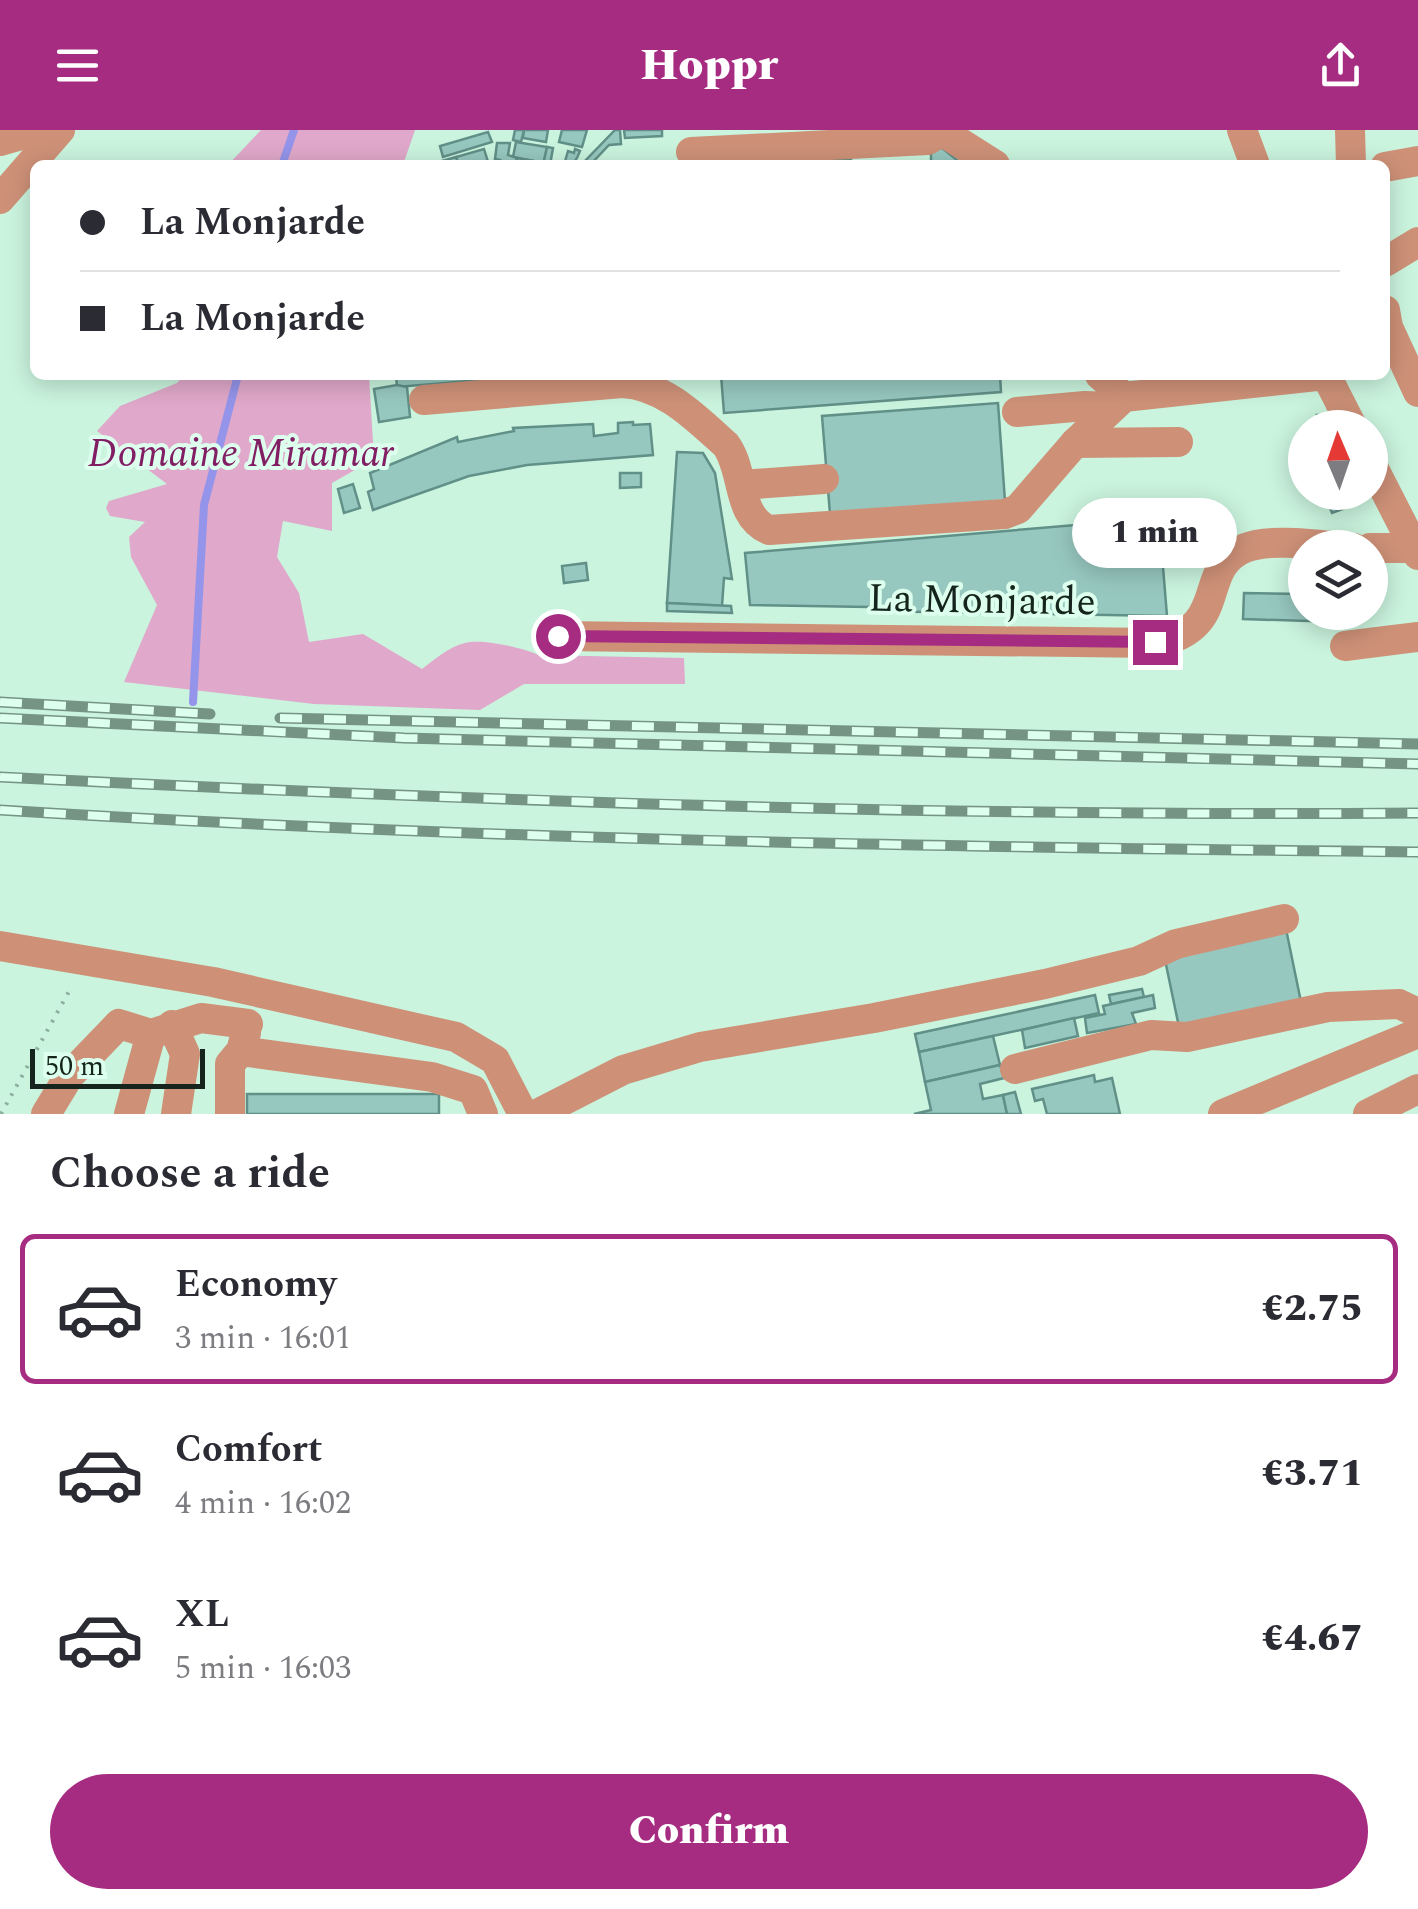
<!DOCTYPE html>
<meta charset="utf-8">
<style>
:root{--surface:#fff;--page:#f2f2f3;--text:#2b2b33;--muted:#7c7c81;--line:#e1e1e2;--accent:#a62c82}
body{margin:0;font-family:Spectral,serif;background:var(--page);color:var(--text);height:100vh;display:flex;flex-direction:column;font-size:38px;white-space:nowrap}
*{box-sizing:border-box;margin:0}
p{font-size:32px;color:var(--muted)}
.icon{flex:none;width:55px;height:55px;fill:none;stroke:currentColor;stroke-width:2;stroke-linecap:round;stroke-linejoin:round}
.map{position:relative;height:984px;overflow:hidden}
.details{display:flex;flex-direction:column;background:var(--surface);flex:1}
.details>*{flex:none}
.guide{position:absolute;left:30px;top:30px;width:1360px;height:220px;border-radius:15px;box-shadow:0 5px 25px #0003;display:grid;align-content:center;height:220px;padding:0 50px;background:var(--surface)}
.needle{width:65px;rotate:358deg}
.controls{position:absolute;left:1288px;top:280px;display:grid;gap:20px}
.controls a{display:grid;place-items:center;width:100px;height:100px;border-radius:50%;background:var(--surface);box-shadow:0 5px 25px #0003;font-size:50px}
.scale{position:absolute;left:30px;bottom:25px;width:175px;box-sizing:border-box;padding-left:10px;border:5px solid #15251d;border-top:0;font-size:28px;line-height:35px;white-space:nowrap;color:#15251d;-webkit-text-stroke:8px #ddffed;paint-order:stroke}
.end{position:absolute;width:45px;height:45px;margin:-22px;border:12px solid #a62c82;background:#fff;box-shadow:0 0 0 5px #fff}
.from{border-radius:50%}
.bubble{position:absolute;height:70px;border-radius:35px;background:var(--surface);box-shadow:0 5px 25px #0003;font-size:32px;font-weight:800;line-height:70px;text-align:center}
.guide b{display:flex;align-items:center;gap:35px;height:95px;font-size:38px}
.guide b+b{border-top:2px solid var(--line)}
.guide i{width:25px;height:25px;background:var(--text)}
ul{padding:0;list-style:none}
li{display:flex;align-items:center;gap:30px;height:150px;margin:0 20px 15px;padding:0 30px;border:5px solid transparent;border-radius:15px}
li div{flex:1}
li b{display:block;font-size:38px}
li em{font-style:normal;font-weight:800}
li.active{border-color:var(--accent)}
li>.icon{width:90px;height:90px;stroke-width:1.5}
h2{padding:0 50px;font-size:45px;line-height:120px}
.cta{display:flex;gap:20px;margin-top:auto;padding:20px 50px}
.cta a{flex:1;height:115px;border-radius:60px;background:var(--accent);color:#fff;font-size:40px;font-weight:800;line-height:115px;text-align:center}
header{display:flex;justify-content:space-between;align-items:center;height:130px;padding:0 50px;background:var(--accent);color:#fff;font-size:45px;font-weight:800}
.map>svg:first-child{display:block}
.green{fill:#e0a8ca}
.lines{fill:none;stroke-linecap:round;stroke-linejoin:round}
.stream{stroke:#9494ea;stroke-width:8}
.building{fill:#97c8bf;stroke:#619088;stroke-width:2.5}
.path{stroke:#8dae9d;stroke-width:4;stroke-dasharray:2.5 8;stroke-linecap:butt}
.minor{stroke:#ce9178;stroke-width:30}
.rail-casing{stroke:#769484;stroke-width:11}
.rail{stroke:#ddffed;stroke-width:8;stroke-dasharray:22;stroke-linecap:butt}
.route{stroke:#a62c82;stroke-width:12}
.labels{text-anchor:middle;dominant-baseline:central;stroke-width:8;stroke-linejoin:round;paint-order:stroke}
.park-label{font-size:40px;font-style:italic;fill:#821e64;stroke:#ddffed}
.street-label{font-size:40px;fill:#15251d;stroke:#ddffed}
</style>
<header><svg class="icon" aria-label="menu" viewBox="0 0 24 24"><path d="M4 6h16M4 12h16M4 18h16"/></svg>Hoppr<svg class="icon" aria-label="share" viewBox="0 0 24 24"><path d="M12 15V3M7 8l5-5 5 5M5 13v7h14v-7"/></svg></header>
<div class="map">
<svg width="1418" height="984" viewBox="0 0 1418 984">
<rect width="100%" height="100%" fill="#caf4de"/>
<g class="green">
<polygon points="261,0 415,0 403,35 228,35"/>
<path d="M184 245H369L374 329 332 353V401L283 391 277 427 299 463 309 512 363 504 422 539C435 529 449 517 465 513 481 508 524 518 539 525L684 528 685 554H524L480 580 314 574 124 552 157 475 131 427 129 407 145 392 110 386 106 378 109 371 167 354 97 301 120 276 177 253Z"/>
</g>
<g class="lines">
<g class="stream">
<polyline points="282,35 294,0"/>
<polyline points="193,572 204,375 238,245"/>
</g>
</g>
<g class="building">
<polygon points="515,0 524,0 521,12 513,10"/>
<polygon points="524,0 548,0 546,12 523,8"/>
<polygon points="562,0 587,0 582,17 559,12"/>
<polygon points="615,0 620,0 621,14 609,15 591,34 583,33"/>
<polygon points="624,0 662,0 662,6 625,8"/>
<polygon points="488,2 492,12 443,27 440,16"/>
<polygon points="516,12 547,17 544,33 513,27"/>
<polygon points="497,13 510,13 508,25 517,28 516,35 499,35 500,30 495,29"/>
<polygon points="547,17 553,18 550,35 543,35"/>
<polygon points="931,18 942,18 963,35 931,35"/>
<polygon points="484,19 489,35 458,35 456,27"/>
<polygon points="575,19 580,21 577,28 572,35 564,35 568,21 574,23"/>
<polygon points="456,27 458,33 452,35 428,35"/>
<polygon points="517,28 544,33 543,35 516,35"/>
<polygon points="816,29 816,35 788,35 788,30"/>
<polygon points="851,29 851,35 823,35 823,30"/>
<polygon points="396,245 540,245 397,257"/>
<polygon points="721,245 1000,245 1001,262 724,283"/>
<polygon points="397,255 407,257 410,287 379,292 374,259"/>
<polygon points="998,273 1005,371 830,384 822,286"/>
<polygon points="1317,285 1337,285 1343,298 1321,298"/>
<polygon points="633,292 633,295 650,294 653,325 527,335 469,346 373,380 368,362 374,359 370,343 457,307 458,312 514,301 513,298 593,294 594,306 618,303 618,293"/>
<polygon points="677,322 703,323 715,343 732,449 724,448 722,476 667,473"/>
<polygon points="620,343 641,343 641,357 620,358"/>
<polygon points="353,354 360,378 344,383 338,359"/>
<polygon points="1324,362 1354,362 1359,373 1332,383"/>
<polygon points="1159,388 1167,486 869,481 869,477 750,475 745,423"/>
<polygon points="586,433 588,450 564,453 562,436"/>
<polygon points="1244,463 1305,464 1305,482 1338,482 1338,492 1243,489"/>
<polygon points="667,473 731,476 732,483 667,481"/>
<polygon points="1286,799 1301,872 1179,897 1164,825"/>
<polygon points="1142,859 1144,867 1111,874 1109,865"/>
<polygon points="1095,865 1099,883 919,922 915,904"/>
<polygon points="1153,865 1155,878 1132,883 1136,894 1087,903 1085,888 1105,884 1103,876"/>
<polygon points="1074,888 1078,906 1025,918 1022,900"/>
<polygon points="993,906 1000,935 925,952 919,922"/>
<polygon points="1000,935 1004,948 980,954 983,969 1003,965 1007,984 914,984 931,980 925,952"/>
<polygon points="1094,945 1095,952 1112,948 1120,984 1047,984 1043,969 1035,971 1032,959"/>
<polygon points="1015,962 1021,984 1007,984 1003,965"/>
<rect x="247" y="964" width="192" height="20"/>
</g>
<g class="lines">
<polyline class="path" points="1,984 72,856"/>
<g class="minor">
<polyline points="940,0 995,35"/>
<polyline points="1242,0 1255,35"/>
<polyline points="1350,0 1351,35"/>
<polyline points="0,11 38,0"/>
<polyline points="691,22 928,10 943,1"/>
<polyline points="1385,37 1418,31"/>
<polyline points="0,69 60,0"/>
<polyline points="1385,132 1418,112"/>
<polyline points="1385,180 1388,197 1418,262"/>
<polyline points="1100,245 1124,267"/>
<path d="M424 270 622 253C664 255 695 287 726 315 745 341 736 386 769 400L1005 384 1018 379 1075 313 1124 267 1326 245 1353 298"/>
<polyline points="1017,282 1085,276 1113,277"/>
<polyline points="1075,313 1178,312"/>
<polyline points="1370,331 1418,425"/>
<polyline points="741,355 824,349"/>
<polyline points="1370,418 1414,418"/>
<path d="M558 506 1155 513C1233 498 1194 439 1245 418 1272 407 1325 416 1354 418"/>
<polyline points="1345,516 1418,507"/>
<polyline points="0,816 213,852 456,907 495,930 523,984"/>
<polyline points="172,895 185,924 176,984"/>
<polyline points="241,921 432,947 473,960 483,984"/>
<polyline points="1015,939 1151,905 1187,907 1328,877 1399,874 1418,883"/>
<polyline points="46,984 69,946 119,894 151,904 201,888 248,894"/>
<polyline points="129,984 151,904"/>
<polyline points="230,984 230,934 241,921 246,903"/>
<polyline points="537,984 623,940 700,917 874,888 1045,854 1139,831 1176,814 1284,789"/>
<polyline points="1223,984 1418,903"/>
<polyline points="1368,984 1418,959"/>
</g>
<g class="rail-casing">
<g id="rail">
<polyline points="0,572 210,584"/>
<polyline points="0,588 404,608 1418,634"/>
<polyline points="280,588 1418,614"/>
<path d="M0 647C472 671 945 687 1418 683"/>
<path d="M0 680C472 710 945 717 1418 722"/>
</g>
</g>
<use href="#rail" class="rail"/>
</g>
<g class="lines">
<polyline class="route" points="558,506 1155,512"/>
</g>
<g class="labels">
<g class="park-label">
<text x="241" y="324">Domaine Miramar</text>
</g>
<g class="street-label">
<text transform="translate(982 471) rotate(1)">La Monjarde</text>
</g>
</g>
</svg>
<div class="controls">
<a><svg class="needle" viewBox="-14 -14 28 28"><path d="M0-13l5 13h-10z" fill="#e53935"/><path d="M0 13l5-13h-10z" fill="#7c7c81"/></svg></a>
<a><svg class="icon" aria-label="layers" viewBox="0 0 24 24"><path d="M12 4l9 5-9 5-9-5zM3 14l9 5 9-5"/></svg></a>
</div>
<div class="scale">50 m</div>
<i class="end from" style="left:558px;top:506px"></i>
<i class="end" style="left:1155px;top:512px"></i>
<div class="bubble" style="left:1072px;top:368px;width:165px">1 min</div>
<div class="guide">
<b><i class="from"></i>La Monjarde</b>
<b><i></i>La Monjarde</b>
</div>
</div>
<section class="details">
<h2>Choose a ride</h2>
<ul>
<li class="active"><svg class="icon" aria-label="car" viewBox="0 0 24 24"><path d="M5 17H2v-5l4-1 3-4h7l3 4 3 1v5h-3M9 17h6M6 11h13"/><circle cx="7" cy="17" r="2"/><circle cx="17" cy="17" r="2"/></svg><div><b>Economy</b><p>3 min · 16:01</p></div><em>€2.75</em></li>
<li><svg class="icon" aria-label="car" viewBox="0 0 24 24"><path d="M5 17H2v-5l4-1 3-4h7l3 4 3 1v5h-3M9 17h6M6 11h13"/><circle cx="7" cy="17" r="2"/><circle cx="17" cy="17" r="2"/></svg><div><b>Comfort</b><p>4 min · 16:02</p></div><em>€3.71</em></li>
<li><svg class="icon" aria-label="car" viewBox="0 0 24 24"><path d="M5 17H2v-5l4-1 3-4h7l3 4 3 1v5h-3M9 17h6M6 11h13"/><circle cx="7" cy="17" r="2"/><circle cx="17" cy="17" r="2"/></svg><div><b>XL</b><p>5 min · 16:03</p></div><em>€4.67</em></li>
</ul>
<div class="cta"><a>Confirm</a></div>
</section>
